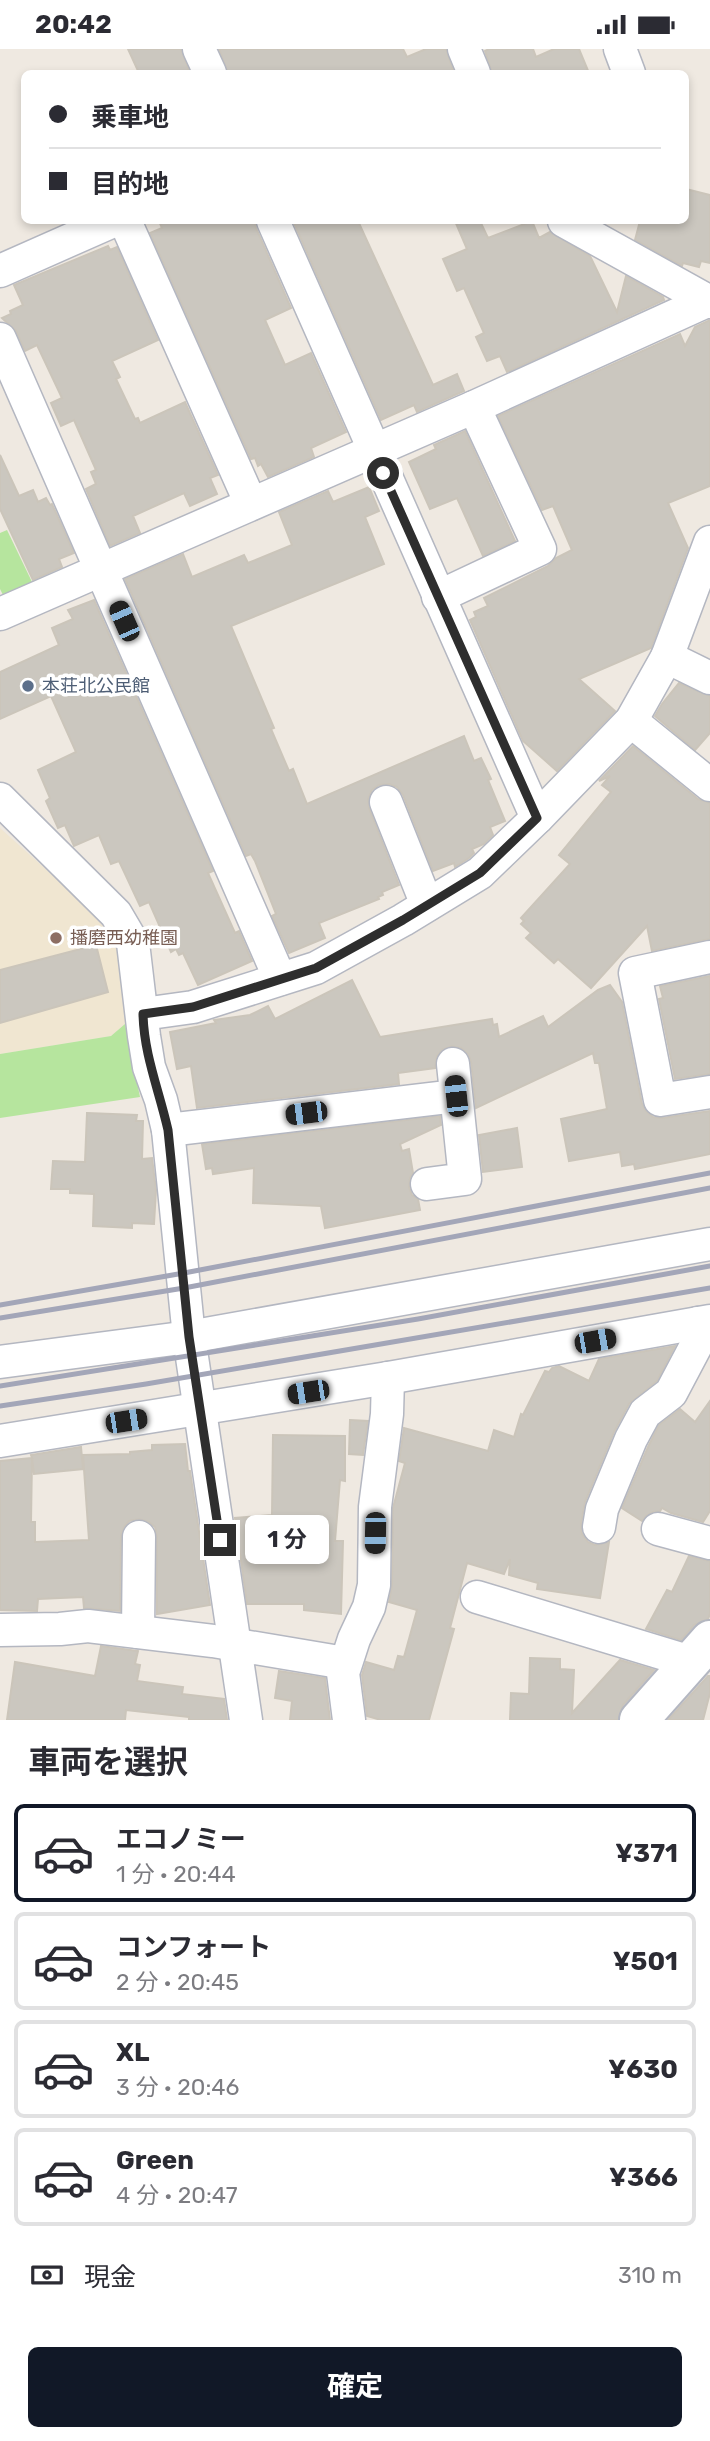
<!DOCTYPE html>
<html lang="ja">
<meta charset="utf-8">
<style>
:root{--surface:#fff;--page:#f7f7f7;--text:#2b2b33;--muted:#7c7c81;--line:#e1e1e2;--accent:#111827}
body{margin:0;font-family:Rubik,"Noto Sans JP",sans-serif;background:var(--page);color:var(--text);height:100vh;display:flex;flex-direction:column;font-size:26px;white-space:nowrap}
*{box-sizing:border-box;margin:0}
p{font-size:23px;color:var(--muted)}
.icon{flex:none;width:38px;height:38px;fill:none;stroke:currentColor;stroke-width:2;stroke-linecap:round;stroke-linejoin:round}
.map{position:relative;height:1671px;overflow:hidden}
.panel{display:flex;flex-direction:column;background:var(--surface);flex:1}
.panel>*{flex:none}
.guide{position:absolute;left:21px;top:21px;width:668px;height:154px;border-radius:10px;box-shadow:0 4px 10px #0003;display:grid;align-content:center;height:154px;padding:0 28px;background:var(--surface)}
.end{position:absolute;width:32px;height:32px;margin:-16px;border:9px solid #2e2e2e;background:#fff;box-shadow:0 0 0 4px #fff}
.from{border-radius:50%}
.bubble{position:absolute;height:49px;border-radius:10px;background:var(--surface);box-shadow:0 4px 10px #0003;font-size:23px;font-weight:700;line-height:49px;text-align:center}
.car{position:absolute;width:21px;height:42px;margin:-21px -10px;border-radius:9px;box-shadow:0 0 5px 2px #0007;background:linear-gradient(#222 24%,#8ab4d8 0 40%,#222 0 76%,#8ab4d8 0 86%,#222 0)}
.guide b{display:flex;align-items:center;gap:24px;height:66px;font-size:26px}
.guide b+b{border-top:2px solid var(--line)}
.guide i{width:18px;height:18px;background:var(--text)}
ul{padding:0;list-style:none}
li{display:flex;align-items:center;gap:21px;height:98px;margin:0 14px 10px;padding:0 14px;border:4px solid var(--line);border-radius:10px}
li div{flex:1}
li b{display:block;font-size:26px}
li em{font-style:normal;font-weight:700}
li.current{border-color:var(--accent)}
li>.icon{width:63px;height:63px;stroke-width:1.5}
h2{padding:0 28px;font-size:32px;line-height:84px}
.pay{display:flex;align-items:center;gap:18px;height:77px;padding:0 28px;font-size:26px}
.pay p{margin-inline-start:auto}
.button{display:flex;gap:14px;margin-top:auto;padding:14px 28px}
.button a{flex:1;height:80px;border-radius:10px;background:var(--accent);color:#fff;font-size:28px;font-weight:700;line-height:80px;text-align:center}
.status{display:flex;justify-content:space-between;align-items:center;height:49px;padding:0 35px;background:var(--surface);direction:ltr}
.status svg{height:19px;fill:currentColor}
.map>svg:first-child{display:block}
.education{fill:#f0e6d1}
.green{fill:#b6e59e}
.building{fill:#cbc7bf;stroke:#cbc5ba;stroke-width:2}
.lines{fill:none;stroke-linecap:round;stroke-linejoin:round}
.street-casing{stroke:#b4b7c1;stroke-width:35}
.secondary-casing{stroke:#b4b7c1;stroke-width:42}
.street{stroke:#fff;stroke-width:32}
.secondary{stroke:#fff;stroke-width:38}
.rail{stroke:#a3a6b8;stroke-width:5}
.route{stroke:#2e2e2e;stroke-width:9}
.service-dot{fill:#5c6f8a;stroke:#fff;stroke-width:2.5}
.education-dot{fill:#8d6e63;stroke:#fff;stroke-width:2.5}
.labels{text-anchor:middle;dominant-baseline:central;stroke-width:7;stroke-linejoin:round;paint-order:stroke}
.service-label{font-size:18px;fill:#4e5e75;stroke:#fff;text-anchor:start}
.education-label{font-size:18px;fill:#785e54;stroke:#fff;text-anchor:start}
</style>
<div class="status"><b>20:42</b><svg viewBox="0 0 49 12"><path d="M0 12V9h3v3zM5 12V6h3v6zM10 12V3h3v9zM15 12V0h3v12zM26 1h20v11H26zM47 4h2v5h-2z"/></svg></div>
<div class="map">
<svg width="710" height="1671" viewBox="0 0 710 1671">
<rect width="100%" height="100%" fill="#efe9e1"/>
<polygon class="education" points="0,779 92,862 105,878 117,901 127,933 125,975 111,987 0,1005"/>
<g class="green">
<polygon points="7,481 32,533 31,536 5,550 0,540 0,484"/>
<polygon points="125,975 140,1048 0,1069 0,1005 111,987"/>
</g>
<g class="building">
<polygon points="128,0 181,0 190,24 139,24"/>
<polygon points="219,0 403,0 407,8 426,0 446,0 454,24 228,24"/>
<polygon points="489,0 533,0 536,8 554,0 579,0 589,24 492,24 485,2"/>
<polygon points="686,140 710,146 710,214 701,212 699,218 683,214 682,217 635,191 640,172 686,172"/>
<polygon points="159,172 255,172 256,179 291,259 265,271 285,316 311,304 346,383 311,399 314,408 268,428 261,415 258,417 255,409 251,410 150,184 162,179"/>
<polygon points="293,172 358,172 433,336 457,325 464,342 417,363 414,356 381,371"/>
<polygon points="455,172 480,172 488,189 532,172 539,189 550,183 590,207 617,263 626,227 663,248 664,251 507,323 500,307 487,312 476,288 484,284 464,239 457,242 443,210 467,200"/>
<polygon points="108,197 110,201 117,198 158,291 112,312 120,328 116,330 135,370 138,369 140,374 185,353 218,426 210,429 217,445 190,457 184,444 133,467 140,484 110,497 86,440 96,435 91,423 96,421 74,371 61,377 51,354 62,349 37,296 25,302 16,282 2,269 11,265 10,262 23,256 14,236"/>
<polygon points="710,271 710,437 668,454 688,499 651,599 579,630 615,662 557,722 523,692 470,571 476,568 474,563 488,557 484,549 548,517 556,509 572,501 553,457 542,461 498,367 680,285 685,297 695,278"/>
<polygon points="465,382 515,492 483,507 457,449 430,460 409,413 436,400 434,396"/>
<polygon points="0,406 19,447 33,441 38,453 46,449 50,456 52,455 74,504 59,510 62,518 33,531 0,460"/>
<polygon points="369,438 379,462 365,468 384,515 231,577 274,679 271,680 289,722 293,720 307,755 464,687 474,712 481,709 491,730 488,731 505,772 490,778 493,786 484,795 472,800 474,804 469,809 455,818 454,814 433,822 403,746 397,738 389,735 379,736 372,741 368,750 369,759 399,836 382,843 383,846 378,848 379,850 319,874 325,889 289,904 272,867 276,865 255,812 251,805 246,807 125,530 183,505 192,528 244,506 248,514 292,496 279,463 328,442 333,453"/>
<polygon points="94,551 213,822 208,824 235,884 239,882 252,912 198,936 183,904 179,906 176,900 171,903 149,853 140,857 119,812 111,815 99,786 74,797 65,776 58,779 46,752 50,749 38,721 76,703 51,647 0,670 0,623 59,596 52,579 73,570 68,561"/>
<polygon points="679,634 710,647 710,684 695,701 655,667 662,655"/>
<polygon points="633,697 698,750 710,754 710,890 652,902 647,877 591,939 558,910 554,914 526,889 531,884 521,875 524,872 521,869 570,815 559,806 611,743 602,736 610,727 599,732"/>
<polygon points="96,896 108,943 0,974 0,921"/>
<polygon points="710,927 710,1025 675,1030 659,950 663,949 660,937"/>
<polygon points="352,931 380,988 492,970 493,976 497,975 499,988 543,967 548,978 598,941 610,936 622,953 642,1055 646,1062 653,1068 662,1069 710,1062 710,1105 635,1120 634,1115 622,1117 620,1103 569,1112 561,1070 607,1060 599,1014 595,1014 593,1004 476,1059 471,1013 468,1005 461,999 452,997 443,1000 437,1007 435,1019 398,1024 399,1035 197,1059 191,1017 177,1020 170,983 216,974 214,971 250,966 268,957 275,970"/>
<polygon points="87,1064 137,1066 136,1072 143,1072 142,1110 152,1109 156,1141 154,1175 132,1174 132,1179 93,1177 94,1145 70,1144 70,1140 51,1140 53,1112 85,1113"/>
<polygon points="440,1067 441,1076 400,1095 402,1102 409,1100 413,1124 410,1129 409,1138 412,1146 418,1150 420,1161 325,1179 321,1157 253,1154 254,1119 213,1125 212,1119 206,1120 202,1095"/>
<polygon points="517,1079 522,1118 483,1123 479,1086"/>
<polygon points="675,1297 657,1332 629,1355 614,1383 585,1453 581,1475 582,1485 588,1493 595,1496 609,1493 600,1549 537,1540 538,1534 509,1526 510,1510 504,1525 467,1514 450,1579 454,1580 429,1671 381,1671 367,1667 362,1626 366,1613 394,1621 398,1607 404,1608 417,1561 389,1553 392,1536 393,1459 405,1414 399,1412 404,1379 488,1402 494,1381 514,1388 521,1365 523,1366 545,1322 549,1323 552,1319 559,1317 589,1332 599,1310"/>
<polygon points="710,1352 710,1462 703,1473 671,1464 662,1459 660,1462 653,1463 646,1467 642,1472 622,1459 648,1398 659,1376 680,1360 695,1373"/>
<polygon points="350,1371 368,1372 363,1406 349,1405"/>
<polygon points="273,1386 345,1387 345,1432 340,1431 335,1492 343,1492 341,1565 304,1561 304,1555 247,1555 235,1469 272,1466"/>
<polygon points="185,1395 188,1422 190,1422 210,1556 157,1565 157,1488 155,1478 149,1473 139,1470 129,1472 124,1478 121,1487 120,1562 84,1559 83,1548 38,1550 37,1562 0,1561 0,1412 32,1409 31,1406 81,1398 83,1420 34,1425 32,1409 31,1473 35,1473 35,1493 89,1491 83,1406 130,1405 130,1403 152,1401 152,1396"/>
<polygon points="689,1507 710,1512 710,1565 708,1570 694,1576 681,1591 646,1580 667,1541 672,1543"/>
<polygon points="101,1597 138,1602 135,1615 140,1616 137,1632 183,1638 182,1645 224,1650 227,1671 189,1671 189,1668 126,1661 125,1671 7,1671 15,1613 95,1627"/>
<polygon points="530,1609 560,1610 560,1620 574,1621 572,1664 620,1611 654,1621 623,1656 618,1671 510,1671 511,1644 529,1645"/>
<polygon points="279,1622 325,1629 330,1671 290,1671 292,1652 275,1649"/>
<polygon points="708,1627 710,1627 710,1644 703,1671 668,1671"/>
</g>
<g class="lines">
<g class="street-casing">
<g id="street">
<polyline points="199,0 210,24"/>
<polyline points="464,0 474,24"/>
<polyline points="620,0 629,24"/>
<polyline points="125,172 251,455"/>
<polyline points="273,172 537,769"/>
<polyline points="564,172 710,253"/>
<polyline points="0,222 113,172"/>
<polyline points="0,290 280,930"/>
<polyline points="438,548 540,500 474,358"/>
<polyline points="0,565 474,358 707,252"/>
<polyline points="667,608 710,629"/>
<polyline points="631,672 710,736"/>
<polyline points="0,750 116,865 133,894 144,987 149,1018 161,1051 168,1081 189,1288 246,1671"/>
<polyline points="386,753 427,856"/>
<polyline points="710,908 635,924 660,1051 710,1043"/>
<polyline points="143,965 193,958 316,919 403,871 480,824 537,769 631,672 667,608 710,493"/>
<polyline points="168,1081 456,1047"/>
<polyline points="427,1135 465,1130 453,1015"/>
<polyline points="0,1313 189,1288 710,1195"/>
<polyline points="0,1392 388,1329 710,1272"/>
<polyline points="599,1478 602,1460 631,1390 645,1364 671,1344 699,1291 698,1274"/>
<polyline points="658,1480 710,1494"/>
<polyline points="477,1548 691,1613"/>
<polyline points="0,1581 60,1580 88,1577 213,1592 345,1614"/>
<polyline points="138,1583 139,1488"/>
<polyline points="349,1671 343,1624 354,1590 369,1558 374,1536 375,1458 387,1365 388,1329"/>
</g>
</g>
<g class="secondary-casing">
<polyline id="secondary" points="639,1671 710,1591"/>
</g>
<use href="#street" class="street"/>
<use href="#secondary" class="secondary"/>
<g class="rail">
<polyline points="0,1256 184,1224 710,1124"/>
<polyline points="0,1269 184,1239 710,1139"/>
<polyline points="0,1337 418,1270 710,1217"/>
<polyline points="0,1357 146,1335 710,1239"/>
</g>
</g>
<g class="lines">
<path class="route" d="M220 1491 189 1288 168 1081C159 1041 144 1006 143 965L193 958 316 919 403 871 480 824 537 769 383 424"/>
</g>
<circle class="service-dot" cx="28" cy="637" r="7"/>
<circle class="education-dot" cx="56" cy="889" r="7"/>
<g class="labels">
<g class="service-label">
<text x="42" y="637">本荘北公民館</text>
</g>
<g class="education-label">
<text x="70" y="889">播磨西幼稚園</text>
</g>
</g>
</svg>
<i class="end from" style="left:383px;top:424px"></i>
<i class="end" style="left:220px;top:1491px"></i>
<div class="bubble" style="left:245px;top:1466px;width:84px">1 分</div>
<i class="car" style="left:124px;top:572px;rotate:336deg"></i>
<i class="car" style="left:456px;top:1047px;rotate:354deg"></i>
<i class="car" style="left:306px;top:1064px;rotate:263deg"></i>
<i class="car" style="left:595px;top:1292px;rotate:80deg"></i>
<i class="car" style="left:308px;top:1343px;rotate:261deg"></i>
<i class="car" style="left:126px;top:1372px;rotate:81deg"></i>
<i class="car" style="left:375px;top:1484px;rotate:181deg"></i>
<div class="guide">
<b><i class="from"></i>乗車地</b>
<b><i></i>目的地</b>
</div>
</div>
<section class="panel">
<h2>車両を選択</h2>
<ul>
<li class="current"><svg class="icon" aria-label="car" viewBox="0 0 24 24"><path d="M5 17H2v-5l4-1 3-4h7l3 4 3 1v5h-3M9 17h6M6 11h13"/><circle cx="7" cy="17" r="2"/><circle cx="17" cy="17" r="2"/></svg><div><b>エコノミー</b><p>1 分 · 20:44</p></div><em>¥371</em></li>
<li><svg class="icon" aria-label="car" viewBox="0 0 24 24"><path d="M5 17H2v-5l4-1 3-4h7l3 4 3 1v5h-3M9 17h6M6 11h13"/><circle cx="7" cy="17" r="2"/><circle cx="17" cy="17" r="2"/></svg><div><b>コンフォート</b><p>2 分 · 20:45</p></div><em>¥501</em></li>
<li><svg class="icon" aria-label="car" viewBox="0 0 24 24"><path d="M5 17H2v-5l4-1 3-4h7l3 4 3 1v5h-3M9 17h6M6 11h13"/><circle cx="7" cy="17" r="2"/><circle cx="17" cy="17" r="2"/></svg><div><b>XL</b><p>3 分 · 20:46</p></div><em>¥630</em></li>
<li><svg class="icon" aria-label="car" viewBox="0 0 24 24"><path d="M5 17H2v-5l4-1 3-4h7l3 4 3 1v5h-3M9 17h6M6 11h13"/><circle cx="7" cy="17" r="2"/><circle cx="17" cy="17" r="2"/></svg><div><b>Green</b><p>4 分 · 20:47</p></div><em>¥366</em></li>
</ul>
<div class="pay"><svg class="icon" aria-label="cash" viewBox="0 0 24 24"><path d="M3 7h18v10H3z"/><circle cx="12" cy="12" r="2"/></svg>現金<p>310 m</p></div>
<div class="button"><a>確定</a></div>
</section>
